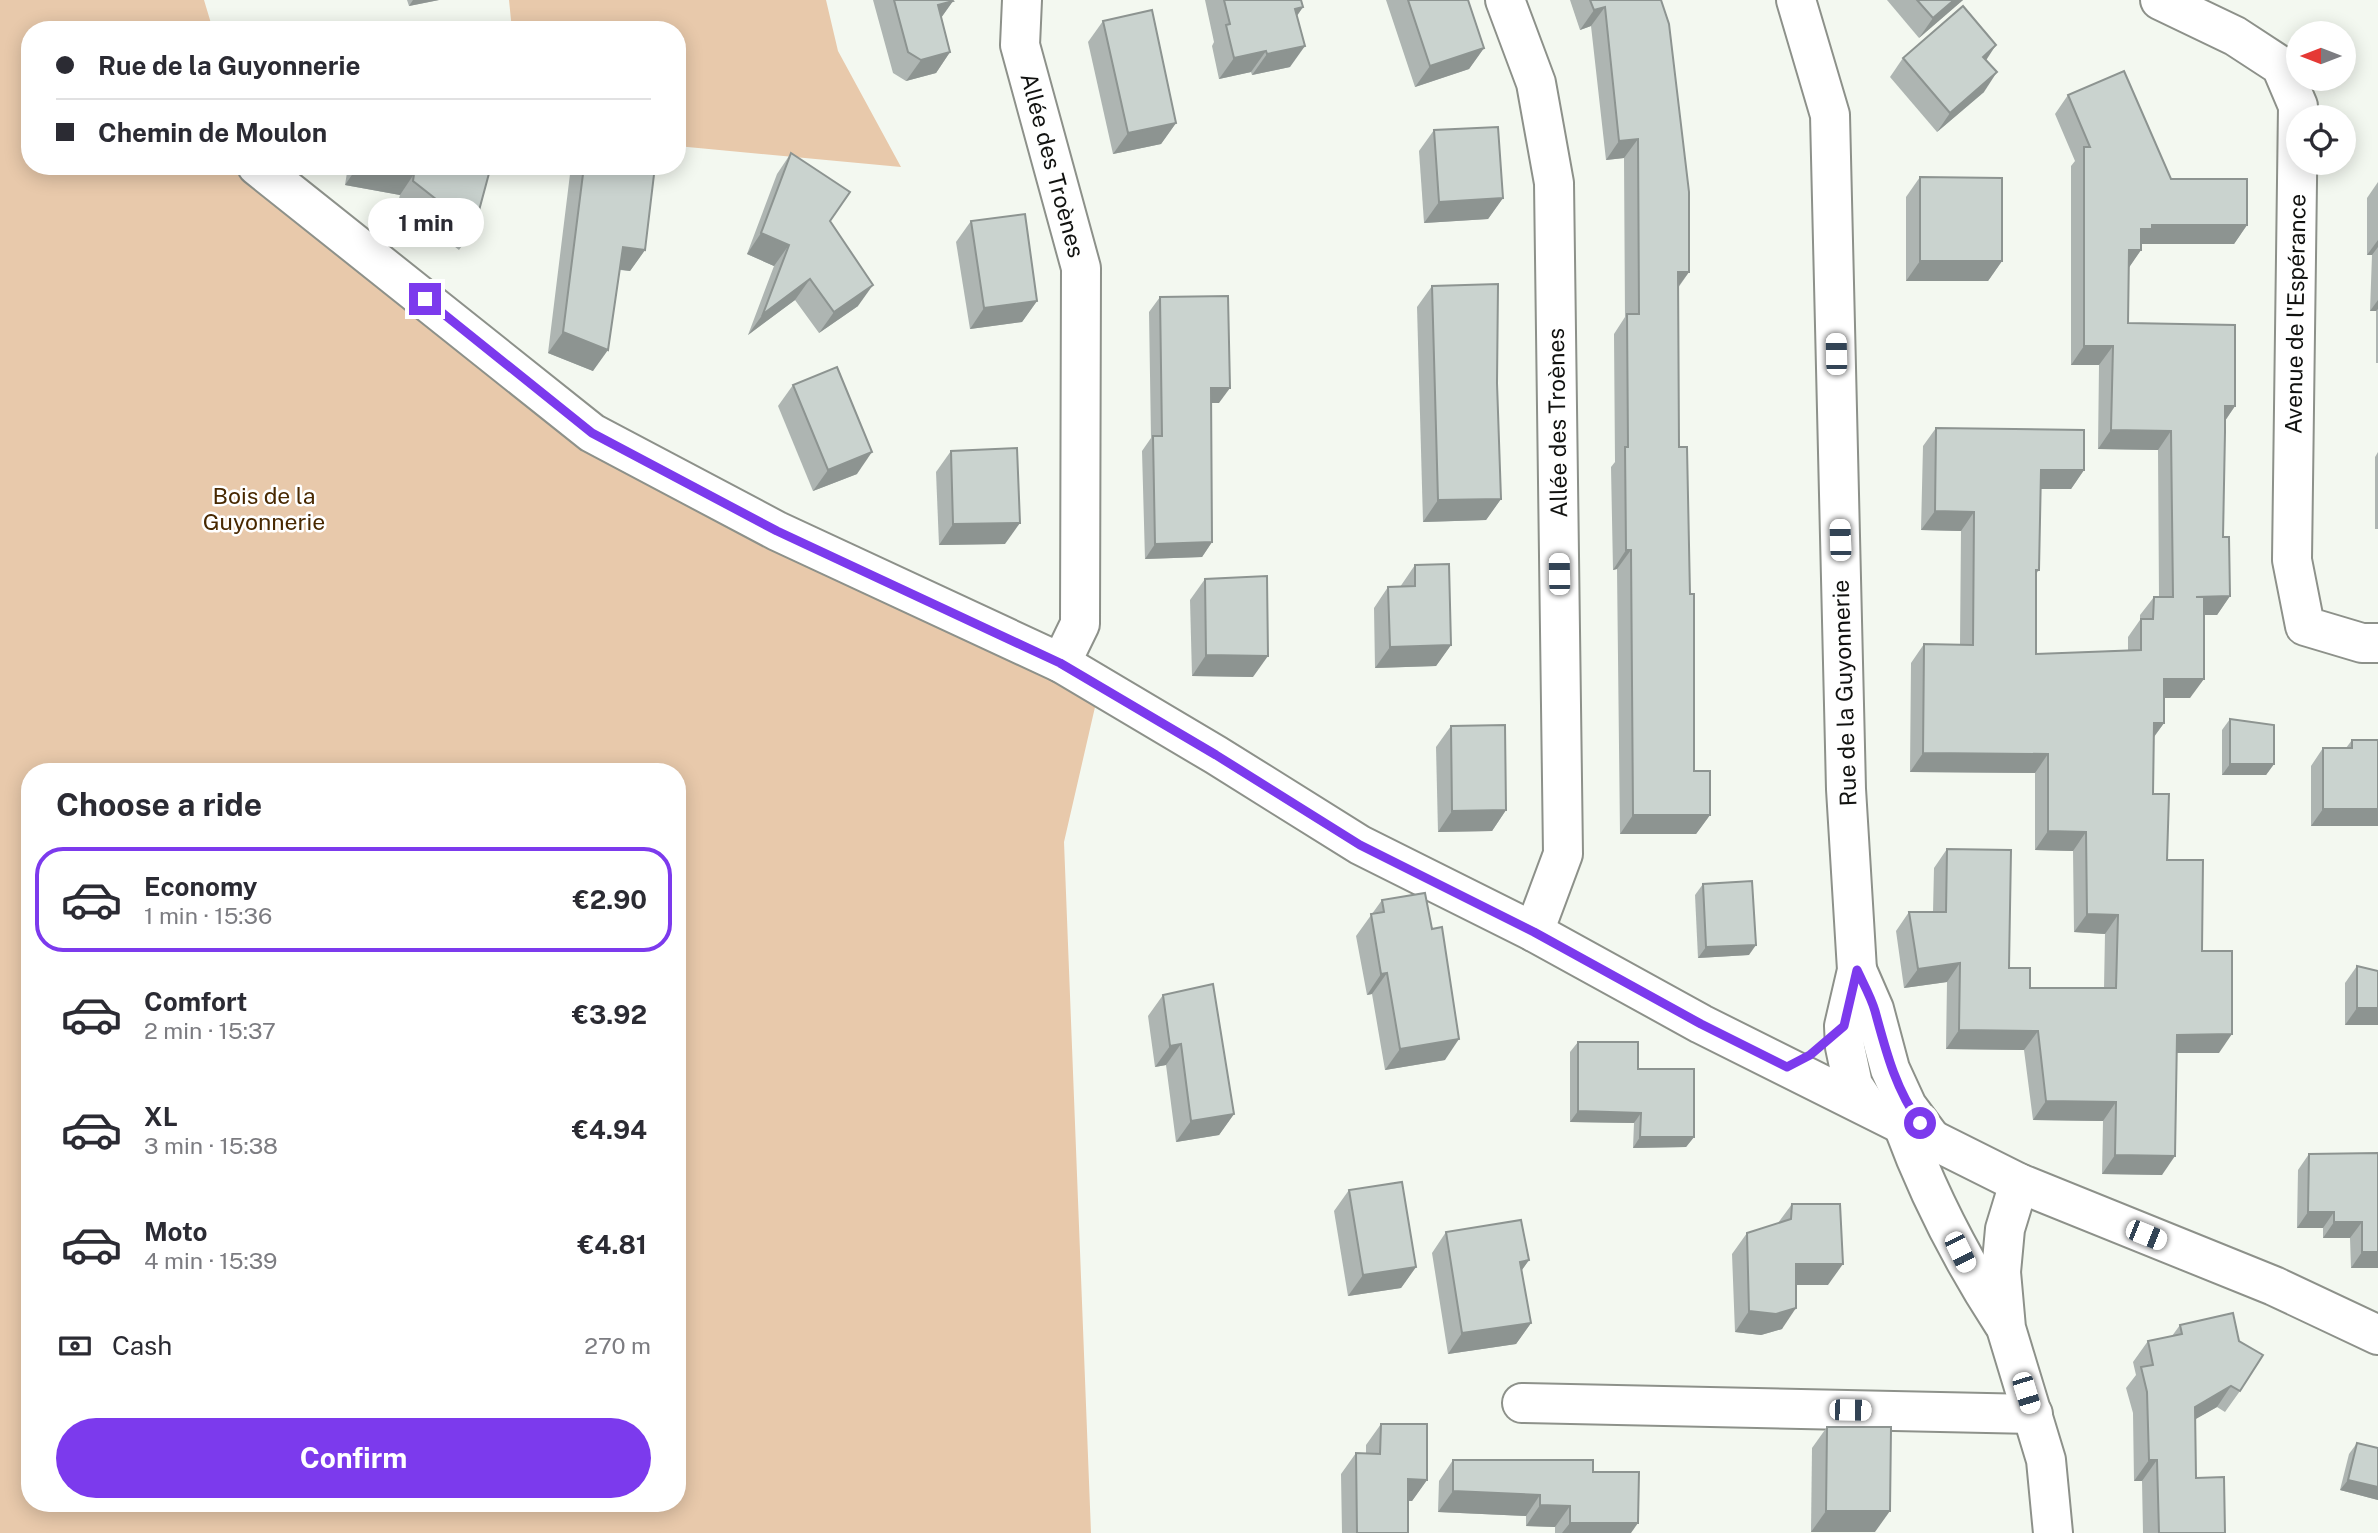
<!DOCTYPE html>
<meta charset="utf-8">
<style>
:root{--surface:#fff;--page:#f2f2f3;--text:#2b2b33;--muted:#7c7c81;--line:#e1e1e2;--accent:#7c3aed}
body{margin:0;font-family:"Public Sans",sans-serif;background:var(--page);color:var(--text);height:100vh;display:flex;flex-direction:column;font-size:26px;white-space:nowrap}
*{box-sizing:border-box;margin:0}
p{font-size:23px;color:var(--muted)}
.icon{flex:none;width:38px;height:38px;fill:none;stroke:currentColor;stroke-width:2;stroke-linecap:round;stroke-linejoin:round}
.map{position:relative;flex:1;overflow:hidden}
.drawer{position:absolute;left:21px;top:763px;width:665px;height:749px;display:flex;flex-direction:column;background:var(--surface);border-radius:28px;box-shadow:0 4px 18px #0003}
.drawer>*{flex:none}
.guide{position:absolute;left:21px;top:21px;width:665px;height:154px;border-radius:28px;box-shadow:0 4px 18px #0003;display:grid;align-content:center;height:154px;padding:0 35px;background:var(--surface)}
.needle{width:46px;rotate:270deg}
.fabs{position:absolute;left:2286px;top:21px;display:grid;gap:14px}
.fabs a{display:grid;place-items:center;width:70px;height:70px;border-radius:50%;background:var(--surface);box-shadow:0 4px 18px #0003;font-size:35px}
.end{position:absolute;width:32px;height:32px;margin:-16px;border:9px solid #7c3aed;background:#fff;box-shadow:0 0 0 4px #fff}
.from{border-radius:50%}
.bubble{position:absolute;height:49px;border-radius:24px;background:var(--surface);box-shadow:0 4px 18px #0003;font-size:23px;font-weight:700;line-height:49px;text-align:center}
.car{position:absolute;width:21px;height:42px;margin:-21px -10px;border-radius:9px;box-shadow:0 0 5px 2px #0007;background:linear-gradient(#fff 24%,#345 0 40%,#fff 0 76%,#345 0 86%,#fff 0)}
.guide b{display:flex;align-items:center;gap:24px;height:66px;font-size:26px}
.guide b+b{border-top:2px solid var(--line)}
.guide i{width:18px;height:18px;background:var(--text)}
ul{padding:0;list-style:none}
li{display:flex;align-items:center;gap:21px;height:105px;margin:0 14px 10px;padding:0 21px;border:4px solid transparent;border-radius:28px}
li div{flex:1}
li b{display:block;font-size:26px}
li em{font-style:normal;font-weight:700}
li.on{border-color:var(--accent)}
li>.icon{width:63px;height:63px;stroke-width:1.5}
h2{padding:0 35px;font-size:32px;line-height:84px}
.pay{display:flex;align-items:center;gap:18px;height:77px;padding:0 35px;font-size:26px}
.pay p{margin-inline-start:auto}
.cta{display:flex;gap:14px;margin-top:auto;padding:14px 35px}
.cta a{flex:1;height:80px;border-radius:42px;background:var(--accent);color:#fff;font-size:28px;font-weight:700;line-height:80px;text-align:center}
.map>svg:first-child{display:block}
.green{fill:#e8c9ab;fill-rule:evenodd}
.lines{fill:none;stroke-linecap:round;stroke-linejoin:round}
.minor-casing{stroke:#8d918a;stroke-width:42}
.minor{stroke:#fff;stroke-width:38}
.wall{fill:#aeb5b2}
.shaded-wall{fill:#8d9491}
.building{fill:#cad3cf;stroke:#8d9491;stroke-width:2}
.route{stroke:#7c3aed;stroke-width:9}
.labels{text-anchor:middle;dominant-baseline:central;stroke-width:5;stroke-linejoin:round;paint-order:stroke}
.street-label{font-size:23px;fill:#111210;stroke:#fff}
.park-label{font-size:23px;fill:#482800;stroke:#fff}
</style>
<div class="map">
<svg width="2378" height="1533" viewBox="0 0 2378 1533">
<rect width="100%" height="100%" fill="#f3f8f0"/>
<g class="green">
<path d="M0 0H204L213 30H30V166H257L592 433 1098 694 1064 842 1091 1533H0ZM30 772H677V1503H30Z"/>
<polygon points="509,0 826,0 838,51 901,167 677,146 677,30 512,30"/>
</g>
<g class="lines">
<g class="minor-casing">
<g id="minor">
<polyline points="1022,0 1020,45 1081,268 1080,624 1061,663"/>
<polyline points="1505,0 1536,83 1554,183 1563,854 1534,932"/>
<polyline points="1796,0 1830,115 1846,789 1857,970 1844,1026 1845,1047 1853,1085 1867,1106"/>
<polyline points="2160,0 2235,36 2281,66 2298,106 2292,560 2305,626 2362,643 2378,643"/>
<polyline points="257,166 592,433 777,531 1061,663 1216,755 1360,845 1534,932 1701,1024 2019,1183 2274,1286 2378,1335"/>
<polyline points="1857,970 1874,1009 1890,1069 1907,1106 1930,1137"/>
<path d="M1902 1123C1928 1194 1962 1260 2003 1323"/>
<polyline points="2019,1183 2005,1229 2001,1272 2006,1328 2046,1460 2053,1533"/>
<polyline points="1522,1403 2033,1414"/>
</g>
</g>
<use href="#minor" class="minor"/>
</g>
<g class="wall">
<polygon points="407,0 439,0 409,6"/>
<polygon points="873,0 952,0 953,1 941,18 950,52 936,73 906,81 893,73"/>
<polygon points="1205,0 1301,0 1303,7 1297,16 1290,67 1252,75 1251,72 1219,79 1212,46 1214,42"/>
<polygon points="1386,0 1468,0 1484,48 1469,69 1415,87"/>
<polygon points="1570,0 1661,0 1689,272 1678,288 1679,447 1690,594 1694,771 1710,815 1696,834 1620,834 1617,569 1613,570 1611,467 1615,462 1614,334 1625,317 1624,158 1606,160 1591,26 1580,30"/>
<polygon points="1887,0 1963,0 1919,38"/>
<polygon points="1103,21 1176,123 1161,144 1113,154 1088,42"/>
<polygon points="1903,58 1986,60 1984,92 1937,132 1890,77"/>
<polygon points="2068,95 2171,179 2247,225 2234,244 2142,244 2141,250 2129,267 2128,323 2235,406 2225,421 2223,537 2230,596 2217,615 2204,615 2190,698 2164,698 2164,723 2154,737 2153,794 2167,860 2202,951 2219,1053 2176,1053 2162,1175 2102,1174 2103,1121 2033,1120 2024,1050 1946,1049 1947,982 1904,988 1896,931 1909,912 1933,912 1934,868 1947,849 2009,968 2030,988 2104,988 2105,934 2074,932 2073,851 2035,850 2035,773 1910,772 1911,663 1924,644 1960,644 1961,531 1921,530 1923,446 1936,428 2084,470 2071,489 2041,489 2039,570 2036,574 2036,654 2128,650 2128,637 2140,620 2140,615 2154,597 2159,597 2158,450 2098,449 2099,365 2071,365 2071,166 2075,161 2055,114"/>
<polygon points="1434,130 1503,198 1488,219 1424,223 1419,151"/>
<polygon points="791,153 830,221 858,306 819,333 795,300 748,335 774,266 747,254 777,174"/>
<polygon points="348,166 491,166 474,229 459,250 398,202 400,195 345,185"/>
<polygon points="571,166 655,166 645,250 630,271 620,270 593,371 548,353"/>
<polygon points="1920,177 2002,261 1988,281 1906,281 1906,197"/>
<polygon points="2378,182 2378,363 2376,363 2376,311 2370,311 2372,255 2367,255 2367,198"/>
<polygon points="971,221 1037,301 1022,322 970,329 956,242"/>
<polygon points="1432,286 1501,499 1486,520 1423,522 1417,307"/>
<polygon points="1160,297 1219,403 1211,403 1212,542 1202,557 1145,559 1142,451 1151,438 1149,312"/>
<polygon points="793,385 857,474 813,491 778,406"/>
<polygon points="951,451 1005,544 939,545 936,472"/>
<polygon points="2378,452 2378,529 2375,529 2375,457"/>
<polygon points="1415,565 1451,645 1436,666 1375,668 1374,608 1388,587 1400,587"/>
<polygon points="1205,579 1253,677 1192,676 1190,600"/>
<polygon points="2230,719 2274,764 2266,775 2222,775 2222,730"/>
<polygon points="1451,726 1506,810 1492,831 1438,832 1436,747"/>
<polygon points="2352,740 2378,826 2311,826 2311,766 2323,748 2346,748"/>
<polygon points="1703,884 1749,955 1698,958 1695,895"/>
<polygon points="1382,900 1445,1060 1385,1070 1372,994 1367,995 1356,936"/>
<polygon points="2357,966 2378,1025 2345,1025 2345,983"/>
<polygon points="1163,995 1234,1114 1219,1135 1176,1142 1166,1065 1155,1067 1148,1016"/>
<polygon points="1578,1042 1638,1069 1694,1137 1686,1147 1633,1148 1634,1123 1570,1122 1570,1052"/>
<polygon points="2378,1153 2378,1268 2351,1268 2350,1238 2323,1238 2323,1228 2297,1228 2298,1170 2309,1154"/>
<polygon points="1349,1190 1416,1267 1401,1288 1348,1296 1334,1211"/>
<polygon points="1792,1204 1828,1285 1796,1285 1782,1329 1761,1335 1735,1332 1732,1254 1747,1233 1778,1223"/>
<polygon points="1446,1232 1529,1260 1521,1271 1531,1323 1516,1344 1448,1354 1432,1253"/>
<polygon points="2180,1325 2240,1391 2225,1412 2217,1407 2195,1419 2196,1478 2225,1533 2143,1533 2142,1481 2134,1481 2133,1413 2126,1388 2136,1375 2133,1362 2148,1341 2172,1336"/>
<polygon points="1381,1424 1427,1480 1412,1501 1408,1501 1408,1533 1342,1533 1341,1474 1356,1453 1366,1454 1366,1445"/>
<polygon points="1827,1427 1875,1532 1811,1532 1812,1448"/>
<polygon points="2357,1443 2378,1448 2378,1500 2340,1490 2349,1454"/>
<polygon points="1453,1460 1593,1472 1631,1533 1555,1533 1555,1527 1526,1526 1526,1516 1438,1512 1439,1481"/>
</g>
<g class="shaded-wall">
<polygon points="413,0 439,0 409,6"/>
<polygon points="1954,0 1963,0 1919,38 1933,18"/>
<polygon points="953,1 938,22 938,5"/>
<polygon points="1303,7 1288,28 1295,9"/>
<polygon points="1605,7 1591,26 1580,30 1594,10"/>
<polygon points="1996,45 1983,65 1983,57"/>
<polygon points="1305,46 1290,67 1252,75 1267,54"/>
<polygon points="1484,48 1469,69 1415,87 1430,66"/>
<polygon points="1266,51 1251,72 1219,79 1234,58"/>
<polygon points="950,52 936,73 906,81 921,60"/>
<polygon points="1997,72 1984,92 1937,132 1950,113"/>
<polygon points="1176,123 1161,144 1113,154 1128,133"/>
<polygon points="1638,139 1624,158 1606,160 1619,141"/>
<polygon points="358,166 374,166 414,174 400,195 345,185"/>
<polygon points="1503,198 1488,219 1424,223 1439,202"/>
<polygon points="2152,225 2247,225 2234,244 2142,244 2141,229"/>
<polygon points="761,233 789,245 774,266 747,254"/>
<polygon points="2378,240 2378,247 2372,255 2367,255"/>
<polygon points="623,247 645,250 630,271 609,268"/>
<polygon points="2129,250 2141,250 2128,269"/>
<polygon points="1920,261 2002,261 1988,281 1906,281"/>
<polygon points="1678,272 1689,272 1675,291"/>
<polygon points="810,279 795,300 748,335 763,314"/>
<polygon points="873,285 858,306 819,333 834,312"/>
<polygon points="2378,300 2378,309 2376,311 2370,311"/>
<polygon points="1037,301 1022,322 970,329 984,308"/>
<polygon points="563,332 608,350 593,371 548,353"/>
<polygon points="2084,346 2113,346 2099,365 2071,365"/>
<polygon points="1211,388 1230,388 1219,403 1200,403"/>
<polygon points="2225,406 2235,406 2222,425"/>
<polygon points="2111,430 2171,431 2158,450 2098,449"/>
<polygon points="872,452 857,474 813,491 828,470"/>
<polygon points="2041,470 2084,470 2071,489 2028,489"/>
<polygon points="1501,499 1486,520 1423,522 1438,500"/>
<polygon points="1935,511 1974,512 1961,531 1921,530"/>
<polygon points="1020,523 1005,544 939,545 953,524"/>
<polygon points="1212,542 1202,557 1145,559 1155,544"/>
<polygon points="1626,550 1631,550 1617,569 1613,570"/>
<polygon points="2230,596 2217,615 2183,615 2196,597"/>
<polygon points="1451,645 1436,666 1375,668 1390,647"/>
<polygon points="1206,655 1268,656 1253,677 1192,676"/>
<polygon points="2164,679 2204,679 2190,698 2150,698"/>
<polygon points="2154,723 2164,723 2150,742"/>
<polygon points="1923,753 2048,754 2035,773 1910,772"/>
<polygon points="2230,764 2274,764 2266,775 2222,775"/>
<polygon points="2323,809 2378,809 2378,826 2311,826"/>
<polygon points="1506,810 1492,831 1438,832 1452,811"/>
<polygon points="1633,815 1710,815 1696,834 1620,834"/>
<polygon points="2048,831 2086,832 2073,851 2035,850"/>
<polygon points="2087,914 2118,915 2105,934 2074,932"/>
<polygon points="1756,945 1749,955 1698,958 1706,947"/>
<polygon points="1960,963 1947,982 1904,988 1918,969"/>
<polygon points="1387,973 1372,994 1367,995 1381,974"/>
<polygon points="2357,1008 2378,1008 2378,1025 2345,1025"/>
<polygon points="1959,1030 2038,1031 2024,1050 1946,1049"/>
<polygon points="2232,1034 2219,1053 2163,1053 2177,1035"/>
<polygon points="1459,1039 1445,1060 1385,1070 1400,1049"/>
<polygon points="1181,1044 1166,1065 1155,1067 1170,1046"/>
<polygon points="2046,1101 2116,1102 2103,1121 2033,1120"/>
<polygon points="1578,1111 1641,1113 1634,1123 1570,1122"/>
<polygon points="1234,1114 1219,1135 1176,1142 1191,1121"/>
<polygon points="1640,1137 1694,1137 1686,1147 1633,1148"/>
<polygon points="2115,1155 2175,1156 2162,1175 2102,1174"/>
<polygon points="2308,1212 2334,1212 2323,1228 2297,1228"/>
<polygon points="2334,1222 2362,1222 2350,1238 2323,1238"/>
<polygon points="2362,1252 2378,1252 2378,1268 2351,1268"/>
<polygon points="1529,1260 1514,1281 1520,1262"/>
<polygon points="1796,1264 1843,1264 1828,1285 1781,1285"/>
<polygon points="1416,1267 1401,1288 1348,1296 1363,1275"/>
<polygon points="1796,1308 1782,1329 1761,1335 1735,1332 1749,1311"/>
<polygon points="1531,1323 1516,1344 1448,1354 1462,1333"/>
<polygon points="2231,1386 2217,1407 2180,1428 2195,1407"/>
<polygon points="2149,1460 2157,1460 2142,1481 2134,1481"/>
<polygon points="1408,1479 1427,1480 1412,1501 1394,1500"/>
<polygon points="2348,1480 2378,1487 2378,1500 2340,1490"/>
<polygon points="1453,1491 1540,1495 1526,1516 1438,1512"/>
<polygon points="1540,1505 1570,1506 1555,1527 1526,1526"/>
<polygon points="1826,1511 1890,1511 1875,1532 1811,1532"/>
<polygon points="1570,1523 1638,1523 1631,1533 1562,1533"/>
</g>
<g class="building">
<polygon points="894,0 952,0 953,1 938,5 950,52 921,60 908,52"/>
<polygon points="1224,0 1301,0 1303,7 1295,9 1305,46 1267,54 1266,51 1234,58 1226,25 1230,24"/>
<polygon points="1408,0 1468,0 1484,48 1430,66"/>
<polygon points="1590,0 1661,0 1669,24 1689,192 1689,272 1678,272 1679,447 1687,447 1690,594 1694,594 1694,771 1710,771 1710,815 1633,815 1631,550 1626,550 1625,447 1628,447 1627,314 1639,314 1638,139 1619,141 1605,7 1594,10"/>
<polygon points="1917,0 1954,0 1933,18"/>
<polygon points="1963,6 1996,45 1983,57 1997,72 1950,113 1903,58"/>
<polygon points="1152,10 1176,123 1128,133 1103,21"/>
<polygon points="2124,71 2171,179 2247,179 2247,225 2152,225 2152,229 2141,229 2141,250 2129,250 2128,323 2235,325 2235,406 2225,406 2225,432 2223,537 2229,537 2230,596 2196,597 2204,597 2204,679 2164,679 2164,723 2154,723 2153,794 2169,794 2167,860 2203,860 2202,951 2232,951 2232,1034 2177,1035 2175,1156 2115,1155 2116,1102 2046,1101 2038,1031 1959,1030 1960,963 1918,969 1909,912 1946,912 1947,849 2011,850 2009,968 2030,968 2030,988 2116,988 2118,915 2087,914 2086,832 2048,831 2048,754 1923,753 1924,644 1973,645 1974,512 1935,511 1936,428 2084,430 2084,470 2041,470 2039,570 2036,570 2036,654 2141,650 2141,619 2153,619 2154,597 2173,597 2171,431 2111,430 2113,346 2084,346 2084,147 2090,147 2068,95"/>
<polygon points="1498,127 1503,198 1439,202 1434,130"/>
<polygon points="791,153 850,192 830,221 873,285 834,312 810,279 763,314 789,245 761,233"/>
<polygon points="374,166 491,166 474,229 413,181 414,174"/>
<polygon points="584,166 655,166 645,250 623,247 608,350 563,332"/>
<polygon points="1920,177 2002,178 2002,261 1920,261"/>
<polygon points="1025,214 1037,301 984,308 971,221"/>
<polygon points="1498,284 1497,383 1501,499 1438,500 1432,286"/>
<polygon points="1228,296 1230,388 1211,388 1212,542 1155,544 1153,436 1162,436 1160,297"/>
<polygon points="837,367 872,452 828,470 793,385"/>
<polygon points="1017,448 1020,523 953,524 951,451"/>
<polygon points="1449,564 1451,645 1390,647 1388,587 1415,586 1415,565"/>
<polygon points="1267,576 1268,656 1206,655 1205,579"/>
<polygon points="2230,719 2274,725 2274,764 2230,764"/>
<polygon points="1505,725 1506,810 1452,811 1451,726"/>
<polygon points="2352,740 2378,740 2378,809 2323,809 2323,748 2352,748"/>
<polygon points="1752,881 1756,945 1706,947 1703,884"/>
<polygon points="1425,893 1432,929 1442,927 1459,1039 1400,1049 1387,973 1381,974 1371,914 1384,912 1382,900"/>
<polygon points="2357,966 2378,971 2378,1008 2357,1008"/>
<polygon points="1213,984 1234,1114 1191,1121 1181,1044 1170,1046 1163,995"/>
<polygon points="1578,1042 1638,1042 1638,1069 1694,1069 1694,1137 1640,1137 1641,1113 1578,1111"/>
<polygon points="2378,1153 2378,1252 2362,1252 2362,1222 2334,1222 2334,1212 2308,1212 2309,1154"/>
<polygon points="1402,1182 1416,1267 1363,1275 1349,1190"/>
<polygon points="1792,1204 1840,1204 1843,1264 1796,1264 1796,1308 1776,1314 1749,1311 1747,1233 1791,1219"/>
<polygon points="1521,1220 1529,1260 1520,1262 1531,1323 1462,1333 1446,1232"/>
<polygon points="2233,1313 2239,1341 2263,1355 2240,1391 2231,1386 2195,1407 2196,1478 2224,1477 2225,1533 2159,1533 2157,1460 2149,1460 2147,1392 2141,1367 2153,1365 2148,1341 2182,1334 2180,1325"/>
<polygon points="1381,1424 1427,1424 1427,1480 1408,1479 1408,1533 1357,1533 1356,1453 1380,1454"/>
<polygon points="1827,1427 1891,1427 1890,1511 1826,1511"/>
<polygon points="2357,1443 2378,1448 2378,1487 2348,1480"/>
<polygon points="1453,1460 1593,1460 1593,1472 1639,1472 1638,1523 1570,1523 1570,1506 1540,1505 1540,1495 1453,1491"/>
</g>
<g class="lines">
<path class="route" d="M425 299 592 433 777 531 1060 663 1216 755 1360 845 1534 932 1701 1024 1787 1067 1810 1055 1844 1026 1857 970C1863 983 1871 997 1875 1011 1886 1051 1895 1088 1920 1123"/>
</g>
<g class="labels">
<g class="street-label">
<text transform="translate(1053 165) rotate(75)">Allée des Troènes</text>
<text transform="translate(2295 314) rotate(-89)">Avenue de l'Espérance</text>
<text transform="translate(1557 423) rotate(-91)">Allée des Troènes</text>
<text transform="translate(1844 693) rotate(-92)">Rue de la Guyonnerie</text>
</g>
<g class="park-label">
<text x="264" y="495">Bois de la<tspan x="264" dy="26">Guyonnerie</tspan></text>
</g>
</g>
</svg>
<div class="fabs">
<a><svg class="needle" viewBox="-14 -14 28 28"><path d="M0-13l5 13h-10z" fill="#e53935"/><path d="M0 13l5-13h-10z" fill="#7c7c81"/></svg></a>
<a><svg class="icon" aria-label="locate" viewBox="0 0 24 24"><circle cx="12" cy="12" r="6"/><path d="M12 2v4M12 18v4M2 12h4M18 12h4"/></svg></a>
</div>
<i class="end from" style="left:1920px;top:1123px"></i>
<i class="end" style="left:425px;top:299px"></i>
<div class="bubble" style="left:368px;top:198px;width:116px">1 min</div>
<i class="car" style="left:1836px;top:354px;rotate:359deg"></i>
<i class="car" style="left:1840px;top:540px;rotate:358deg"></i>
<i class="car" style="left:1559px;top:574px;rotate:359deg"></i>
<i class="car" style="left:2146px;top:1235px;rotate:112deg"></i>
<i class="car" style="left:1960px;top:1252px;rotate:154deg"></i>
<i class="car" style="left:2026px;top:1393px;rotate:163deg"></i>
<i class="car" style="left:1850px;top:1410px;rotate:91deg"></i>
<div class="guide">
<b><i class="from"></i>Rue de la Guyonnerie</b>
<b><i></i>Chemin de Moulon</b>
</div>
<section class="drawer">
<h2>Choose a ride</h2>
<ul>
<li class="on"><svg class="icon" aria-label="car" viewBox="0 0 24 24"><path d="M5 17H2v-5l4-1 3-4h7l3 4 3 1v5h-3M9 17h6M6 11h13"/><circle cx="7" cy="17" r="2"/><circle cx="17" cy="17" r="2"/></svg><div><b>Economy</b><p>1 min · 15:36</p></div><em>€2.90</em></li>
<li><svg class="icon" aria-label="car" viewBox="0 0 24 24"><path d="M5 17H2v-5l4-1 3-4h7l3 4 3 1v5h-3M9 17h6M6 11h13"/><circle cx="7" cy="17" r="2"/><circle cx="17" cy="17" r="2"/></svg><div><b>Comfort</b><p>2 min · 15:37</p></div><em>€3.92</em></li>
<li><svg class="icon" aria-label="car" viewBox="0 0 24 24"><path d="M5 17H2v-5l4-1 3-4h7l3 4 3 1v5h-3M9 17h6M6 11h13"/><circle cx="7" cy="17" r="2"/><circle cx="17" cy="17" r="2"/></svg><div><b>XL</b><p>3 min · 15:38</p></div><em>€4.94</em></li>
<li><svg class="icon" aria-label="car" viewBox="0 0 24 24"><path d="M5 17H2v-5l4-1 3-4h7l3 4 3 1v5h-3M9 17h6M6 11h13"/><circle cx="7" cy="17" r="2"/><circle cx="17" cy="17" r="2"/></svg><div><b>Moto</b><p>4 min · 15:39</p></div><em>€4.81</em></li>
</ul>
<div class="pay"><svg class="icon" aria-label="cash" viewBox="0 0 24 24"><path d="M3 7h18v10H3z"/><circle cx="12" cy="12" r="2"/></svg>Cash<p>270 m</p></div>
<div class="cta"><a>Confirm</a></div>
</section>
</div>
